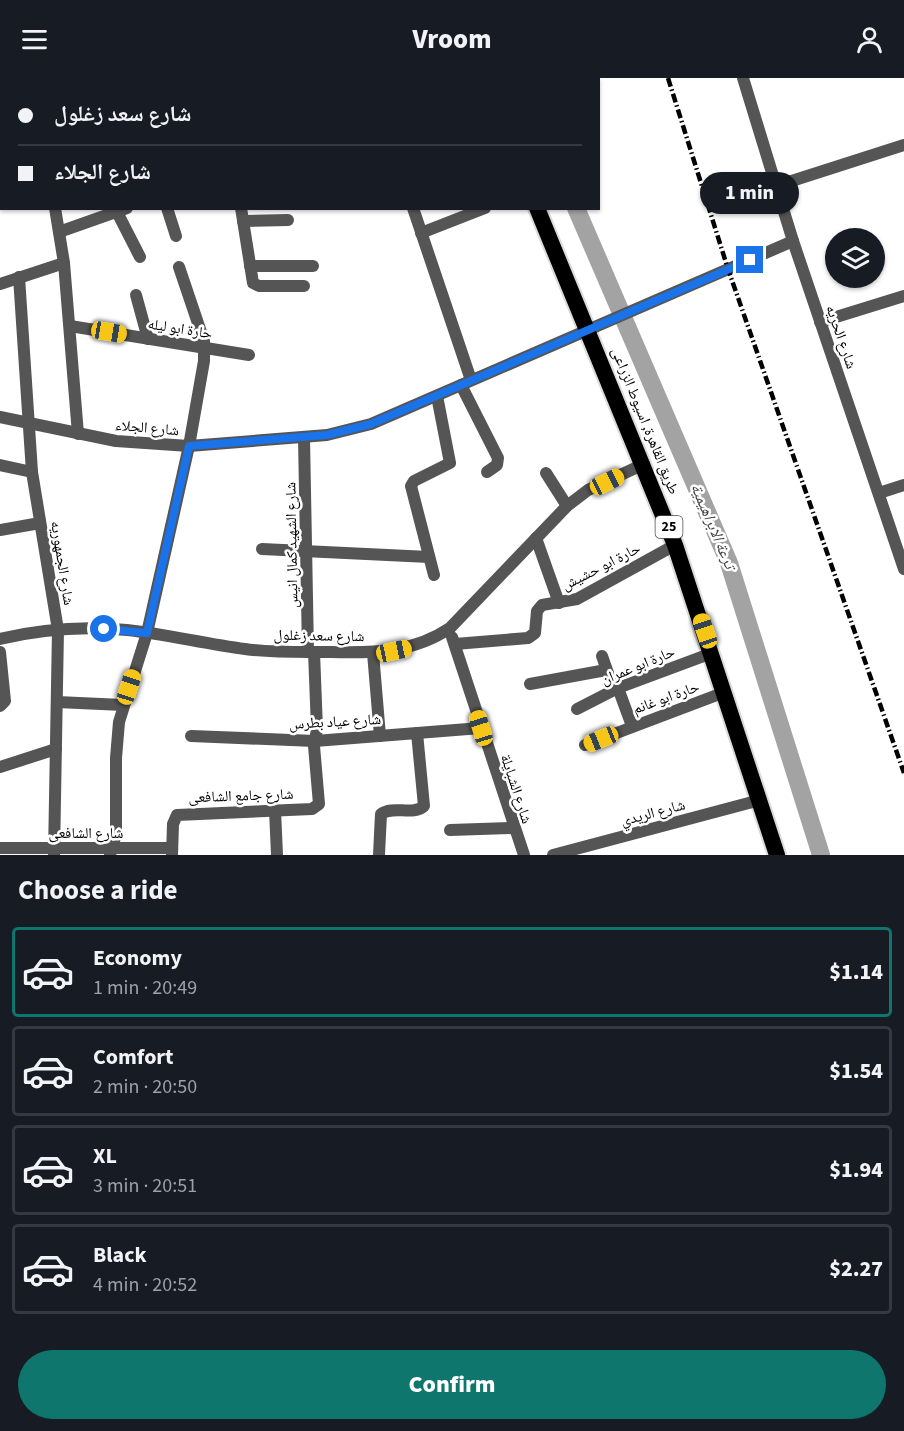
<!DOCTYPE html>
<meta charset="utf-8">
<style>
:root{--surface:#171b24;--page:#242831;--text:#f1f3f6;--muted:#9ea1a6;--line:#363941;--accent:#0f766e}
body{margin:0;font-family:"Source Sans 3","Noto Naskh Arabic",sans-serif;background:var(--page);color:var(--text);height:100vh;display:flex;flex-direction:column;font-size:22px;white-space:nowrap}
*{box-sizing:border-box;margin:0}
p{font-size:20px;color:var(--muted)}
.icon{flex:none;width:33px;height:33px;fill:none;stroke:currentColor;stroke-width:2;stroke-linecap:round;stroke-linejoin:round}
.map{position:relative;height:777px;overflow:hidden}
.side{display:flex;flex-direction:column;background:var(--surface);flex:1}
.side>*{flex:none}
.banner{position:absolute;left:0px;top:0px;width:600px;height:132px;box-shadow:0 2px 4px #0004;display:grid;align-content:center;height:132px;padding:0 18px;background:var(--surface)}
.buttons{position:absolute;left:825px;top:150px;display:grid;gap:12px}
.buttons a{display:grid;place-items:center;width:60px;height:60px;border-radius:50%;background:var(--surface);box-shadow:0 2px 4px #0004;font-size:30px}
.end{position:absolute;width:27px;height:27px;margin:-14px;border:8px solid #1a73e8;background:#fff;box-shadow:0 0 0 3px #fff}
.from{border-radius:50%}
.bubble{position:absolute;height:42px;border-radius:21px;background:var(--surface);box-shadow:0 2px 4px #0004;font-size:20px;font-weight:800;line-height:42px;text-align:center}
.car{position:absolute;width:18px;height:36px;margin:-18px -9px;border-radius:8px;box-shadow:0 0 4px 2px #0007;background:linear-gradient(#f5c518 24%,#345 0 40%,#f5c518 0 76%,#345 0 86%,#f5c518 0)}
.banner b{display:flex;align-items:center;gap:21px;height:57px;font-size:22px}
.banner b+b{border-top:2px solid var(--line)}
.banner i{width:15px;height:15px;background:var(--text)}
ul{padding:0;list-style:none}
li{display:flex;align-items:center;gap:18px;height:90px;margin:0 12px 9px;padding:0 6px;border:3px solid var(--line);border-radius:6px}
li div{flex:1}
li b{display:block;font-size:22px}
li em{font-style:normal;font-weight:800}
li.current{border-color:var(--accent)}
li>.icon{width:54px;height:54px;stroke-width:1.5}
h2{padding:0 18px;font-size:27px;line-height:72px}
.button{display:flex;gap:12px;margin-top:auto;padding:12px 18px}
.button a{flex:1;height:69px;border-radius:36px;background:var(--accent);color:#fff;font-size:24px;font-weight:800;line-height:69px;text-align:center}
header{display:flex;justify-content:space-between;align-items:center;height:78px;padding:0 18px;background:var(--surface);font-size:27px;font-weight:800}
.map>svg:first-child{display:block}
.lines{fill:none;stroke-linecap:round;stroke-linejoin:round}
.canal{stroke:#a3a3a3;stroke-width:18}
.trunk-casing{stroke:#dbdbdb;stroke-width:20}
.minor{stroke:#555;stroke-width:12}
.tertiary{stroke:#555;stroke-width:12}
.trunk{stroke:#000;stroke-width:16}
.rail{stroke:#000;stroke-width:4.5;stroke-dasharray:9 3 1.5 3;stroke-linecap:butt}
.route{stroke:#1a73e8;stroke-width:8}
.labels{text-anchor:middle;dominant-baseline:central;stroke-width:5;stroke-linejoin:round;paint-order:stroke}
.shield{fill:#fff;stroke:#4c4c4c;stroke-width:1.5}
.shield-label{font-size:14px;font-weight:bold;fill:#000}
.street-label{font-size:15px;fill:#000;stroke:#fff}
.water-label{font-size:16px;font-style:italic;fill:#444;stroke:#fff}
</style>
<header><svg class="icon" aria-label="menu" viewBox="0 0 24 24"><path d="M4 6h16M4 12h16M4 18h16"/></svg>Vroom<svg class="icon" aria-label="person" viewBox="0 0 24 24"><circle cx="12" cy="8" r="4"/><path d="M4 21q1-7 8-7t8 7"/></svg></header>
<div class="map">
<svg width="904" height="777" viewBox="0 0 904 777">
<rect width="100%" height="100%" fill="#fff"/>
<g class="lines">
<g class="canal">
<polyline points="528,0 529,2"/>
<polyline points="576,130 729,485 821,777"/>
</g>
<g class="trunk-casing">
<g id="trunk">
<polyline points="482,0 483,2"/>
<polyline points="537,130 675,467 777,777"/>
</g>
</g>
<g class="minor">
<polyline points="25,0 26,2"/>
<polyline points="160,0 161,2"/>
<polyline points="301,0 301,2"/>
<polyline points="85,2 89,0"/>
<polyline points="463,2 467,0"/>
<polyline points="0,62 2,61"/>
<polyline points="776,108 904,67"/>
<polyline points="55,130 64,185 78,356"/>
<polyline points="167,130 176,158"/>
<polyline points="241,130 253,205 259,208 304,208"/>
<polyline points="413,130 471,302"/>
<polyline points="117,134 140,179"/>
<polyline points="243,143 288,142"/>
<polyline points="59,154 127,130"/>
<polyline points="421,155 485,130"/>
<polyline points="250,188 313,188"/>
<polyline points="19,199 32,394 58,552 54,777"/>
<polyline points="0,206 64,185"/>
<polyline points="136,217 148,261"/>
<polyline points="820,244 904,218"/>
<polyline points="70,248 249,277"/>
<polyline points="461,307 498,380 497,387 487,394"/>
<polyline points="0,339 116,363 189,368 327,357 371,346 793,163"/>
<polyline points="304,360 308,574"/>
<polyline points="0,387 32,394"/>
<polyline points="546,395 567,428"/>
<polyline points="879,415 904,407"/>
<polyline points="0,452 40,445"/>
<polyline points="536,460 559,525"/>
<polyline points="262,471 429,479"/>
<polyline points="434,497 411,408 414,403 450,385 437,318"/>
<polyline points="452,559 524,777"/>
<path d="M0 561C41 551 85 548 127 552 166 556 205 566 245 571 273 575 303 574 331 574 374 575 413 575 450 550L567 428 588 412 644 386"/>
<polyline points="455,566 528,560 535,555 537,533 542,527 577,521 675,467"/>
<polyline points="0,574 5,623 0,628"/>
<polyline points="373,575 380,658"/>
<polyline points="602,578 614,612"/>
<polyline points="530,606 606,592"/>
<polyline points="618,610 632,648"/>
<polyline points="57,624 123,627"/>
<polyline points="577,631 618,610 712,575"/>
<polyline points="191,658 315,663 481,650"/>
<polyline points="585,667 725,614"/>
<polyline points="0,689 56,671"/>
<polyline points="275,732 277,777"/>
<polyline points="450,752 513,750"/>
<polyline points="0,770 172,770"/>
<polyline points="110,777 116,756 116,680 119,644 147,555 189,368 204,283 204,263 179,189"/>
<polyline points="172,777 173,746 177,737 312,731 319,726 314,668 317,651 314,574"/>
<path d="M379 777 381 736C393 727 413 738 424 728L417 655"/>
<polyline points="553,777 760,722"/>
</g>
<polyline class="tertiary" points="743,0 793,163 904,491"/>
<use href="#trunk" class="trunk"/>
<polyline class="rail" points="668,0 728,191 904,695"/>
</g>
<g class="lines">
<polyline class="route" points="104,551 147,555 189,368 327,357 371,346 750,182"/>
</g>
<g class="labels">
<rect class="shield" x="655.5" y="438" width="27" height="22" rx="4.5"/>
<g class="shield-label">
<text x="669" y="449">25</text>
</g>
<g class="street-label">
<text transform="translate(180 251) rotate(9)">حارة ابو ليله</text>
<text transform="translate(841 259) rotate(71)">شارع الحريه</text>
<text transform="translate(645 343) rotate(68)">طريق القاهرة, اسيوط الزراعى</text>
<text transform="translate(147 350) rotate(5)">شارع الجلاء</text>
<text transform="translate(292 467) rotate(-91)">شارع الشهيد كمال انيس</text>
<text transform="translate(62 485) rotate(81)">شارع الجمهوريه</text>
<text transform="translate(601 489) rotate(-27)">حارة ابو حشيش</text>
<text transform="translate(319 558) rotate(1)">شارع سعد زغلول</text>
<text transform="translate(638 588) rotate(-22)">حارة ابو عمران</text>
<text transform="translate(666 620) rotate(-20)">حارة ابو غانم</text>
<text transform="translate(335 644) rotate(-3)">شارع عياد بطرس</text>
<text transform="translate(516 711) rotate(72)">شارع الشبايلة</text>
<text transform="translate(241 718) rotate(-2)">شارع جامع الشافعى</text>
<text transform="translate(653 735) rotate(-15)">شارع الريدي</text>
<text x="86" y="755">شارع الشافعى</text>
</g>
<g class="water-label">
<text transform="translate(713 448) rotate(67)">ترعة الابراهيمية</text>
</g>
</g>
</svg>
<div class="buttons">
<a><svg class="icon" aria-label="layers" viewBox="0 0 24 24"><path d="M12 4l9 5-9 5-9-5zM3 14l9 5 9-5"/></svg></a>
</div>
<i class="end from" style="left:104px;top:551px"></i>
<i class="end" style="left:750px;top:182px"></i>
<div class="bubble" style="left:700px;top:94px;width:99px">1 min</div>
<i class="car" style="left:109px;top:254px;rotate:100deg"></i>
<i class="car" style="left:607px;top:404px;rotate:64deg"></i>
<i class="car" style="left:705px;top:553px;rotate:341deg"></i>
<i class="car" style="left:394px;top:573px;rotate:78deg"></i>
<i class="car" style="left:129px;top:609px;rotate:18deg"></i>
<i class="car" style="left:481px;top:650px;rotate:343deg"></i>
<i class="car" style="left:601px;top:661px;rotate:248deg"></i>
<div class="banner">
<b><i class="from"></i>شارع سعد زغلول</b>
<b><i></i>شارع الجلاء</b>
</div>
</div>
<section class="side">
<h2>Choose a ride</h2>
<ul>
<li class="current"><svg class="icon" aria-label="car" viewBox="0 0 24 24"><path d="M5 17H2v-5l4-1 3-4h7l3 4 3 1v5h-3M9 17h6M6 11h13"/><circle cx="7" cy="17" r="2"/><circle cx="17" cy="17" r="2"/></svg><div><b>Economy</b><p>1 min · 20:49</p></div><em>$1.14</em></li>
<li><svg class="icon" aria-label="car" viewBox="0 0 24 24"><path d="M5 17H2v-5l4-1 3-4h7l3 4 3 1v5h-3M9 17h6M6 11h13"/><circle cx="7" cy="17" r="2"/><circle cx="17" cy="17" r="2"/></svg><div><b>Comfort</b><p>2 min · 20:50</p></div><em>$1.54</em></li>
<li><svg class="icon" aria-label="car" viewBox="0 0 24 24"><path d="M5 17H2v-5l4-1 3-4h7l3 4 3 1v5h-3M9 17h6M6 11h13"/><circle cx="7" cy="17" r="2"/><circle cx="17" cy="17" r="2"/></svg><div><b>XL</b><p>3 min · 20:51</p></div><em>$1.94</em></li>
<li><svg class="icon" aria-label="car" viewBox="0 0 24 24"><path d="M5 17H2v-5l4-1 3-4h7l3 4 3 1v5h-3M9 17h6M6 11h13"/><circle cx="7" cy="17" r="2"/><circle cx="17" cy="17" r="2"/></svg><div><b>Black</b><p>4 min · 20:52</p></div><em>$2.27</em></li>
</ul>
<div class="button"><a>Confirm</a></div>
</section>
